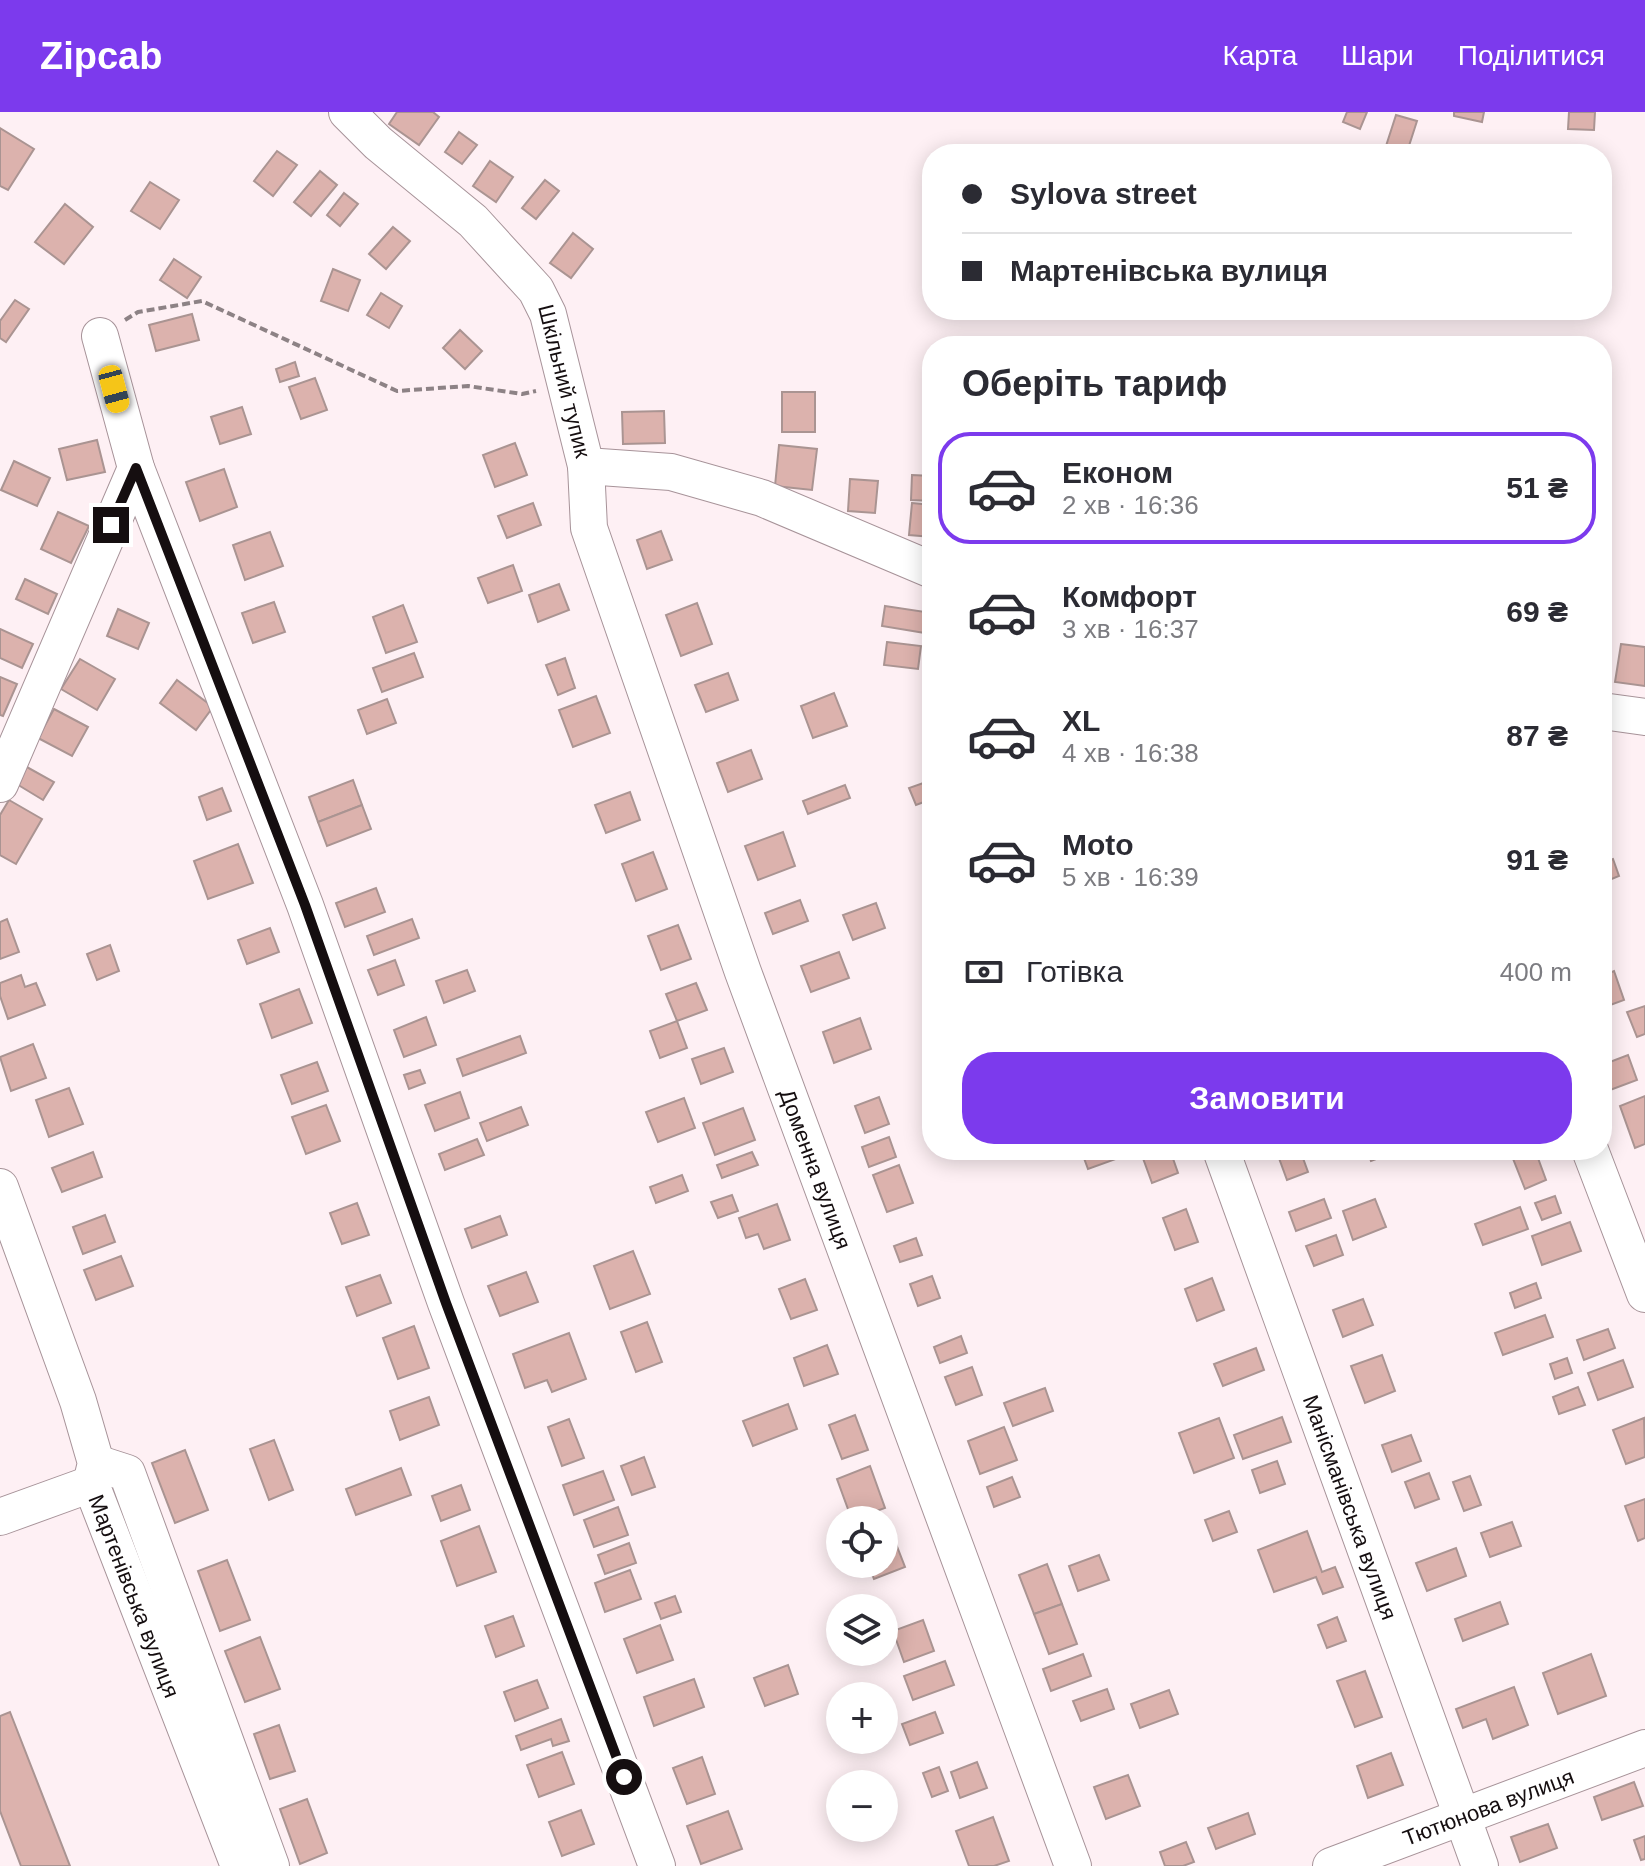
<!DOCTYPE html>
<html lang="uk">
<meta charset="utf-8">
<style>
:root{--surface:#fff;--page:#f2f2f3;--text:#2b2b33;--muted:#7c7c81;--line:#e1e1e2;--accent:#7c3aed}
body{margin:0;font-family:Helvetica,sans-serif;background:var(--page);color:var(--text);height:100vh;display:flex;flex-direction:column;font-size:30px;white-space:nowrap}
*{box-sizing:border-box;margin:0}
p{font-size:26px;color:var(--muted)}
.icon{flex:none;width:44px;height:44px;fill:none;stroke:currentColor;stroke-width:2;stroke-linecap:round;stroke-linejoin:round}
.map{position:relative;flex:1;overflow:hidden}
.drawer{position:absolute;left:922px;top:224px;width:690px;height:824px;display:flex;flex-direction:column;background:var(--surface);border-radius:32px;box-shadow:0 4px 20px #0003}
.drawer>*{flex:none}
.guide{position:absolute;left:922px;top:32px;width:690px;height:176px;border-radius:32px;box-shadow:0 4px 20px #0003;display:grid;align-content:center;height:176px;padding:0 40px;background:var(--surface)}
.tools{position:absolute;left:826px;top:1394px;display:grid;gap:16px}
.tools a{display:grid;place-items:center;width:72px;height:72px;border-radius:50%;background:var(--surface);box-shadow:0 4px 20px #0003;font-size:40px}
.end{position:absolute;width:36px;height:36px;margin:-18px;border:10px solid #150e10;background:#fff;box-shadow:0 0 0 4px #fff}
.from{border-radius:50%}
.car{position:absolute;width:24px;height:48px;margin:-24px -12px;border-radius:10px;box-shadow:0 0 6px 2px #0007;background:linear-gradient(#f5c518 24%,#345 0 40%,#f5c518 0 76%,#345 0 86%,#f5c518 0)}
.guide b{display:flex;align-items:center;gap:28px;height:76px;font-size:30px}
.guide b+b{border-top:2px solid var(--line)}
.guide i{width:20px;height:20px;background:var(--text)}
ul{padding:0;list-style:none}
li{display:flex;align-items:center;gap:24px;height:112px;margin:0 16px 12px;padding:0 24px;border:4px solid transparent;border-radius:32px}
li div{flex:1}
li b{display:block;font-size:30px}
li em{font-style:normal;font-weight:600}
li.selected{border-color:var(--accent)}
li>.icon{width:72px;height:72px;stroke-width:1.5}
h2{padding:0 40px;font-size:36px;line-height:96px}
.pay{display:flex;align-items:center;gap:20px;height:88px;padding:0 40px;font-size:30px}
.pay p{margin-inline-start:auto}
.button{display:flex;gap:16px;margin-top:auto;padding:16px 40px}
.button a{flex:1;height:92px;border-radius:32px;background:var(--accent);color:#fff;font-size:32px;font-weight:600;line-height:92px;text-align:center}
header{display:flex;align-items:center;gap:48px;box-sizing:border-box;height:112px;padding:0 40px;background:var(--accent);color:#fff}
header strong{font-size:38px}
nav{display:flex;gap:44px;margin-inline-start:auto;font-size:28px}
.map>svg:first-child{display:block}
.building{fill:#dcb2ad;stroke:#aa9492;stroke-width:2}
.lines{fill:none;stroke-linecap:round;stroke-linejoin:round}
.minor-casing{stroke:#a79399;stroke-width:38}
.path{stroke:#8d8285;stroke-width:4;stroke-dasharray:8 4;stroke-linecap:butt}
.minor{stroke:#fff;stroke-width:36}
.route{stroke:#150e10;stroke-width:10}
.labels{text-anchor:middle;dominant-baseline:central;stroke-width:7;stroke-linejoin:round;paint-order:stroke}
.street-label{font-size:22px;fill:#150e10;stroke:#fff}
</style>
<header>
<strong>Zipcab</strong>
<nav><a>Карта</a><a>Шари</a><a>Поділитися</a></nav>
</header>
<div class="map">
<svg width="1645" height="1754" viewBox="0 0 1645 1754">
<rect width="100%" height="100%" fill="#fef0f4"/>
<g class="building">
<polygon points="397,0 433,0 439,5 419,33 389,12"/>
<polygon points="1347,0 1367,0 1360,17 1343,10"/>
<polygon points="1454,0 1484,0 1482,10 1454,4"/>
<polygon points="1569,0 1595,0 1594,18 1568,17"/>
<polygon points="1396,3 1417,9 1407,40 1386,34"/>
<polygon points="0,16 34,37 8,78 0,74"/>
<polygon points="459,20 477,33 462,52 445,40"/>
<polygon points="277,39 297,53 273,84 254,69"/>
<polygon points="490,49 513,65 496,90 473,74"/>
<polygon points="320,59 337,73 311,104 294,90"/>
<polygon points="545,68 559,79 536,107 522,96"/>
<polygon points="150,70 179,88 160,117 131,99"/>
<polygon points="344,81 358,92 340,114 327,103"/>
<polygon points="65,92 93,115 64,152 35,130"/>
<polygon points="393,115 410,129 386,157 369,142"/>
<polygon points="573,121 593,137 571,166 550,151"/>
<polygon points="174,147 201,165 187,186 160,168"/>
<polygon points="333,157 360,168 348,199 321,189"/>
<polygon points="381,181 402,194 389,216 367,203"/>
<polygon points="15,188 29,197 6,230 0,226 0,209"/>
<polygon points="192,202 199,228 156,239 149,213"/>
<polygon points="460,218 482,239 465,257 443,236"/>
<polygon points="295,250 299,264 280,270 276,257"/>
<polygon points="315,266 327,298 301,307 289,275"/>
<rect x="782" y="280" width="33" height="40"/>
<polygon points="242,295 251,322 220,332 211,305"/>
<polygon points="664,299 665,331 623,332 622,300"/>
<polygon points="97,328 105,360 67,368 59,337"/>
<polygon points="515,331 527,363 495,375 483,343"/>
<polygon points="779,333 817,337 812,378 775,374"/>
<polygon points="14,349 50,366 37,394 1,378"/>
<polygon points="224,357 237,395 200,409 186,370"/>
<polygon points="912,363 932,364 932,389 911,388"/>
<polygon points="850,367 878,369 875,401 848,399"/>
<polygon points="533,391 541,413 507,426 498,404"/>
<polygon points="912,391 932,393 932,425 909,423"/>
<polygon points="58,400 89,414 71,451 41,437"/>
<polygon points="661,419 672,448 647,457 637,428"/>
<polygon points="270,420 283,454 245,468 233,433"/>
<polygon points="513,453 522,479 488,491 478,466"/>
<polygon points="25,467 57,482 48,502 16,487"/>
<polygon points="559,472 569,498 538,510 529,483"/>
<polygon points="274,490 285,520 253,531 242,501"/>
<polygon points="697,491 712,532 681,544 666,503"/>
<polygon points="403,493 417,530 386,541 373,505"/>
<polygon points="885,494 932,501 931,522 882,514"/>
<polygon points="118,497 149,511 138,537 107,524"/>
<polygon points="0,517 33,532 22,556 0,546"/>
<polygon points="887,530 921,534 918,557 884,553"/>
<polygon points="1621,532 1645,535 1645,574 1615,570"/>
<polygon points="414,541 423,565 382,580 373,556"/>
<polygon points="565,546 575,576 558,583 546,553"/>
<polygon points="80,547 115,567 97,598 61,577"/>
<polygon points="728,561 738,588 706,600 695,573"/>
<polygon points="0,565 17,572 3,604 0,603"/>
<polygon points="177,568 213,595 196,618 160,591"/>
<polygon points="834,581 847,614 813,626 801,594"/>
<polygon points="596,584 610,621 573,635 559,598"/>
<polygon points="387,587 396,611 367,622 358,598"/>
<polygon points="54,597 88,615 72,644 38,626"/>
<polygon points="751,638 762,667 728,680 717,651"/>
<polygon points="25,654 54,670 43,688 15,671"/>
<polygon points="353,668 362,693 318,710 309,685"/>
<polygon points="932,668 932,687 916,693 909,676"/>
<polygon points="845,673 850,686 808,702 803,689"/>
<polygon points="222,676 231,699 207,708 199,685"/>
<polygon points="630,680 640,708 606,721 595,693"/>
<polygon points="9,688 42,707 16,752 0,743 0,703"/>
<polygon points="362,693 371,717 327,734 318,710"/>
<polygon points="783,720 795,754 758,768 745,734"/>
<polygon points="238,732 253,771 208,787 194,749"/>
<polygon points="653,740 667,777 636,789 622,752"/>
<polygon points="1613,747 1619,764 1602,771 1602,751"/>
<polygon points="376,776 385,800 345,815 336,791"/>
<polygon points="800,788 808,809 773,822 765,801"/>
<polygon points="876,791 885,816 853,828 843,803"/>
<polygon points="7,807 19,840 0,847 0,810"/>
<polygon points="412,807 419,826 374,843 367,824"/>
<polygon points="678,813 691,847 661,858 648,824"/>
<polygon points="270,816 279,840 247,852 238,828"/>
<polygon points="110,833 119,859 97,868 87,842"/>
<polygon points="839,840 849,866 811,880 801,854"/>
<polygon points="395,848 404,873 378,883 368,858"/>
<polygon points="467,858 475,879 444,891 436,869"/>
<polygon points="1614,859 1624,888 1602,896 1602,864"/>
<polygon points="21,863 25,875 36,871 45,893 8,907 0,884 0,871"/>
<polygon points="696,871 707,898 677,909 666,882"/>
<polygon points="299,877 312,911 272,926 260,892"/>
<polygon points="1645,894 1645,922 1637,925 1627,900"/>
<polygon points="426,905 436,933 404,945 394,918"/>
<polygon points="860,906 871,937 834,951 823,920"/>
<polygon points="677,909 687,936 660,946 650,919"/>
<polygon points="520,924 526,941 463,964 457,947"/>
<polygon points="33,932 46,966 11,979 0,945"/>
<polygon points="724,936 733,960 701,972 692,947"/>
<polygon points="1628,943 1637,968 1602,981 1602,953"/>
<polygon points="317,950 328,979 292,992 281,963"/>
<polygon points="420,958 425,971 409,977 404,963"/>
<polygon points="69,976 83,1012 49,1025 36,988"/>
<polygon points="460,980 469,1006 435,1019 425,993"/>
<polygon points="1645,984 1645,1032 1635,1036 1620,994"/>
<polygon points="879,985 889,1012 865,1021 855,994"/>
<polygon points="684,986 695,1016 658,1030 646,1000"/>
<polygon points="326,993 340,1029 306,1042 292,1005"/>
<polygon points="521,995 528,1013 487,1029 480,1011"/>
<polygon points="743,996 755,1028 715,1043 703,1011"/>
<polygon points="889,1025 896,1045 869,1055 862,1035"/>
<polygon points="477,1027 484,1043 445,1058 439,1042"/>
<polygon points="1081,1038 1121,1038 1124,1044 1088,1057"/>
<polygon points="1140,1038 1170,1038 1178,1061 1152,1071"/>
<polygon points="1276,1038 1300,1038 1308,1060 1287,1068"/>
<polygon points="1367,1038 1400,1038 1371,1049"/>
<polygon points="1530,1038 1535,1038 1546,1068 1525,1077 1512,1044"/>
<polygon points="93,1040 102,1065 62,1080 52,1056"/>
<polygon points="752,1040 758,1053 722,1066 717,1053"/>
<polygon points="899,1053 913,1091 887,1100 873,1063"/>
<polygon points="682,1063 688,1079 656,1091 650,1075"/>
<polygon points="732,1083 738,1099 718,1106 711,1090"/>
<polygon points="1555,1084 1561,1101 1542,1108 1535,1091"/>
<polygon points="1324,1087 1331,1106 1296,1119 1289,1100"/>
<polygon points="1375,1087 1386,1115 1353,1128 1343,1099"/>
<polygon points="357,1091 369,1123 342,1132 330,1101"/>
<polygon points="777,1092 790,1128 764,1137 758,1122 746,1126 739,1106"/>
<polygon points="1520,1095 1528,1117 1483,1133 1475,1112"/>
<polygon points="1186,1097 1198,1130 1175,1138 1163,1106"/>
<polygon points="105,1103 115,1130 83,1142 73,1115"/>
<polygon points="500,1104 507,1123 472,1136 465,1117"/>
<polygon points="1570,1110 1581,1139 1542,1153 1532,1124"/>
<polygon points="1336,1123 1343,1143 1314,1154 1306,1134"/>
<polygon points="916,1126 922,1143 900,1150 894,1134"/>
<polygon points="633,1139 650,1182 610,1197 594,1154"/>
<polygon points="121,1144 133,1174 96,1188 84,1158"/>
<polygon points="526,1160 538,1190 500,1204 488,1174"/>
<polygon points="380,1163 391,1191 357,1204 346,1175"/>
<polygon points="932,1164 940,1186 918,1194 910,1172"/>
<polygon points="1212,1166 1224,1198 1197,1209 1185,1177"/>
<polygon points="805,1167 817,1198 791,1207 779,1177"/>
<polygon points="1536,1171 1541,1186 1515,1196 1510,1181"/>
<polygon points="1363,1187 1373,1213 1343,1225 1333,1198"/>
<polygon points="1545,1203 1553,1225 1503,1243 1495,1221"/>
<polygon points="647,1210 662,1250 636,1260 621,1220"/>
<polygon points="414,1214 429,1256 398,1267 383,1226"/>
<polygon points="1608,1217 1615,1236 1584,1248 1577,1228"/>
<polygon points="569,1221 586,1267 552,1280 547,1268 525,1276 513,1242"/>
<polygon points="961,1224 967,1241 940,1251 934,1235"/>
<polygon points="827,1233 838,1262 804,1274 794,1246"/>
<polygon points="1256,1236 1264,1258 1223,1274 1214,1252"/>
<polygon points="1382,1243 1395,1279 1365,1291 1351,1254"/>
<polygon points="1567,1246 1572,1261 1555,1267 1550,1252"/>
<polygon points="1623,1248 1633,1275 1598,1288 1588,1261"/>
<polygon points="972,1255 982,1283 956,1293 945,1265"/>
<polygon points="1578,1275 1585,1293 1559,1302 1553,1285"/>
<polygon points="1045,1276 1053,1299 1013,1314 1004,1291"/>
<polygon points="429,1285 439,1313 400,1328 390,1299"/>
<polygon points="788,1292 797,1317 753,1334 743,1309"/>
<polygon points="855,1303 868,1338 842,1347 829,1313"/>
<polygon points="1282,1305 1291,1330 1243,1347 1234,1323"/>
<polygon points="1219,1306 1234,1346 1194,1361 1179,1321"/>
<polygon points="1644,1306 1645,1345 1626,1352 1613,1318"/>
<polygon points="569,1307 584,1346 562,1354 548,1315"/>
<polygon points="1004,1315 1017,1348 980,1362 968,1329"/>
<polygon points="1411,1323 1421,1349 1392,1360 1382,1333"/>
<polygon points="274,1328 293,1378 269,1388 250,1337"/>
<polygon points="185,1338 208,1398 175,1411 152,1351"/>
<polygon points="644,1345 655,1375 632,1383 621,1354"/>
<polygon points="1277,1349 1285,1372 1260,1381 1252,1358"/>
<polygon points="870,1354 885,1396 852,1408 837,1367"/>
<polygon points="401,1356 411,1383 356,1403 346,1377"/>
<polygon points="603,1359 614,1388 574,1403 563,1373"/>
<polygon points="1429,1361 1439,1387 1415,1396 1405,1370"/>
<polygon points="1470,1364 1481,1393 1464,1399 1453,1370"/>
<polygon points="1012,1365 1020,1385 994,1395 987,1375"/>
<polygon points="461,1373 470,1398 441,1409 432,1384"/>
<polygon points="1645,1387 1645,1426 1638,1429 1625,1394"/>
<polygon points="618,1395 628,1423 594,1435 584,1408"/>
<polygon points="1229,1399 1237,1420 1213,1429 1205,1408"/>
<polygon points="1512,1410 1521,1434 1490,1445 1481,1421"/>
<polygon points="479,1414 496,1460 457,1474 441,1429"/>
<polygon points="891,1419 905,1455 874,1467 868,1452 884,1452 884,1421"/>
<polygon points="1307,1419 1322,1460 1335,1455 1343,1475 1323,1482 1316,1465 1274,1480 1258,1438"/>
<polygon points="629,1431 636,1451 605,1462 598,1443"/>
<polygon points="1456,1436 1466,1464 1427,1479 1416,1451"/>
<polygon points="1099,1443 1109,1468 1078,1479 1069,1454"/>
<polygon points="227,1448 250,1508 220,1519 198,1459"/>
<polygon points="1047,1452 1062,1492 1034,1502 1019,1463"/>
<polygon points="630,1458 641,1487 605,1500 595,1471"/>
<polygon points="675,1484 681,1500 661,1507 655,1491"/>
<polygon points="1500,1490 1508,1512 1463,1529 1455,1507"/>
<polygon points="1062,1492 1077,1532 1049,1542 1034,1502"/>
<polygon points="513,1504 524,1534 496,1545 485,1514"/>
<polygon points="1337,1505 1346,1529 1327,1536 1318,1513"/>
<polygon points="923,1508 934,1539 904,1550 893,1519"/>
<polygon points="660,1513 673,1548 637,1561 624,1527"/>
<polygon points="260,1525 280,1577 245,1590 225,1539"/>
<polygon points="1083,1542 1091,1564 1051,1579 1043,1557"/>
<polygon points="1591,1542 1606,1584 1558,1602 1543,1561"/>
<polygon points="945,1549 954,1573 913,1588 904,1564"/>
<polygon points="788,1553 798,1582 765,1594 754,1566"/>
<polygon points="1365,1559 1382,1605 1355,1615 1337,1569"/>
<polygon points="694,1567 704,1595 654,1614 644,1585"/>
<polygon points="537,1568 548,1596 515,1609 504,1580"/>
<polygon points="1514,1575 1528,1613 1493,1627 1486,1607 1463,1616 1456,1597"/>
<polygon points="1107,1577 1114,1597 1081,1609 1073,1589"/>
<polygon points="1169,1578 1178,1602 1140,1616 1131,1592"/>
<polygon points="10,1600 70,1754 21,1754 0,1699 0,1604"/>
<polygon points="935,1600 943,1621 910,1633 902,1612"/>
<polygon points="561,1607 569,1629 553,1634 551,1627 521,1638 516,1624"/>
<polygon points="279,1613 295,1659 270,1667 254,1622"/>
<polygon points="562,1640 574,1672 539,1685 527,1653"/>
<polygon points="1391,1641 1403,1673 1368,1686 1357,1654"/>
<polygon points="702,1645 715,1682 687,1692 673,1656"/>
<polygon points="977,1650 987,1676 960,1686 951,1660"/>
<polygon points="939,1655 948,1679 932,1685 923,1661"/>
<polygon points="1128,1663 1140,1694 1106,1707 1094,1675"/>
<polygon points="1634,1670 1643,1694 1602,1708 1594,1685"/>
<polygon points="307,1687 327,1741 300,1752 280,1697"/>
<polygon points="581,1698 594,1732 562,1744 549,1710"/>
<polygon points="728,1699 742,1737 701,1752 687,1714"/>
<polygon points="1248,1701 1255,1722 1216,1737 1208,1716"/>
<polygon points="993,1705 1009,1749 994,1754 969,1754 956,1719"/>
<polygon points="1548,1712 1557,1736 1520,1750 1511,1725"/>
<polygon points="1645,1724 1645,1747 1641,1748 1634,1728"/>
<polygon points="1186,1730 1194,1750 1183,1754 1165,1754 1160,1740"/>
</g>
<g class="lines">
<g class="minor-casing">
<g id="minor">
<path id="s1" d="M347 0 378 31 473 109 536 178 548 202 586 354 671 360 762 386 932 458"/>
<polyline points="100,224 136,356 305,793 446,1191 657,1754"/>
<path id="s2" d="M586 354 589 416 743 860 1073 1754"/>
<polyline points="1602,599 1645,605"/>
<polyline points="0,672 136,356"/>
<path id="s3" d="M1221 1038 1480 1754"/>
<polyline points="1590,1038 1645,1182"/>
<path id="s4" d="M0 1075 78 1289 96 1351 91 1372 239 1754"/>
<polyline points="96,1351 127,1361 271,1754"/>
<polyline points="0,1405 91,1372"/>
<path id="s5" d="M1331 1754 1645 1636"/>
</g>
</g>
<polyline class="path" points="125,208 138,200 202,189 397,279 468,274 522,282 536,279"/>
<use href="#minor" class="minor"/>
</g>
<g class="lines">
<polyline class="route" points="111,413 136,356 305,793 446,1191 624,1665"/>
</g>
<g class="labels">
<g class="street-label">
<text stroke="none"><textPath href="#s1" startOffset="356">Шкільний тупик</textPath></text>
<text stroke="none"><textPath href="#s2" startOffset="742">Доменна вулиця</textPath></text>
<text stroke="none"><textPath href="#s3" startOffset="380">Манісманівська вулиця</textPath></text>
<text stroke="none"><textPath href="#s4" startOffset="434">Мартенівська вулиця</textPath></text>
<text stroke="none"><textPath href="#s5" startOffset="168">Тютюнова вулиця</textPath></text>
</g>
</g>
</svg>
<div class="tools">
<a><svg class="icon" aria-label="locate" viewBox="0 0 24 24"><circle cx="12" cy="12" r="6"/><path d="M12 2v4M12 18v4M2 12h4M18 12h4"/></svg></a>
<a><svg class="icon" aria-label="layers" viewBox="0 0 24 24"><path d="M12 4l9 5-9 5-9-5zM3 14l9 5 9-5"/></svg></a>
<a>+</a>
<a>−</a>
</div>
<i class="end from" style="left:624px;top:1665px"></i>
<i class="end" style="left:111px;top:413px"></i>
<i class="car" style="left:114px;top:277px;rotate:165deg"></i>
<div class="guide">
<b><i class="from"></i>Sylova street</b>
<b><i></i>Мартенівська вулиця</b>
</div>
<section class="drawer">
<h2>Оберіть тариф</h2>
<ul>
<li class="selected"><svg class="icon" aria-label="car" viewBox="0 0 24 24"><path d="M5 17H2v-5l4-1 3-4h7l3 4 3 1v5h-3M9 17h6M6 11h13"/><circle cx="7" cy="17" r="2"/><circle cx="17" cy="17" r="2"/></svg><div><b>Економ</b><p>2 хв · 16:36</p></div><em>51 ₴</em></li>
<li><svg class="icon" aria-label="car" viewBox="0 0 24 24"><path d="M5 17H2v-5l4-1 3-4h7l3 4 3 1v5h-3M9 17h6M6 11h13"/><circle cx="7" cy="17" r="2"/><circle cx="17" cy="17" r="2"/></svg><div><b>Комфорт</b><p>3 хв · 16:37</p></div><em>69 ₴</em></li>
<li><svg class="icon" aria-label="car" viewBox="0 0 24 24"><path d="M5 17H2v-5l4-1 3-4h7l3 4 3 1v5h-3M9 17h6M6 11h13"/><circle cx="7" cy="17" r="2"/><circle cx="17" cy="17" r="2"/></svg><div><b>XL</b><p>4 хв · 16:38</p></div><em>87 ₴</em></li>
<li><svg class="icon" aria-label="car" viewBox="0 0 24 24"><path d="M5 17H2v-5l4-1 3-4h7l3 4 3 1v5h-3M9 17h6M6 11h13"/><circle cx="7" cy="17" r="2"/><circle cx="17" cy="17" r="2"/></svg><div><b>Moto</b><p>5 хв · 16:39</p></div><em>91 ₴</em></li>
</ul>
<div class="pay"><svg class="icon" aria-label="cash" viewBox="0 0 24 24"><path d="M3 7h18v10H3z"/><circle cx="12" cy="12" r="2"/></svg>Готівка<p>400 m</p></div>
<div class="button"><a>Замовити</a></div>
</section>
</div>
